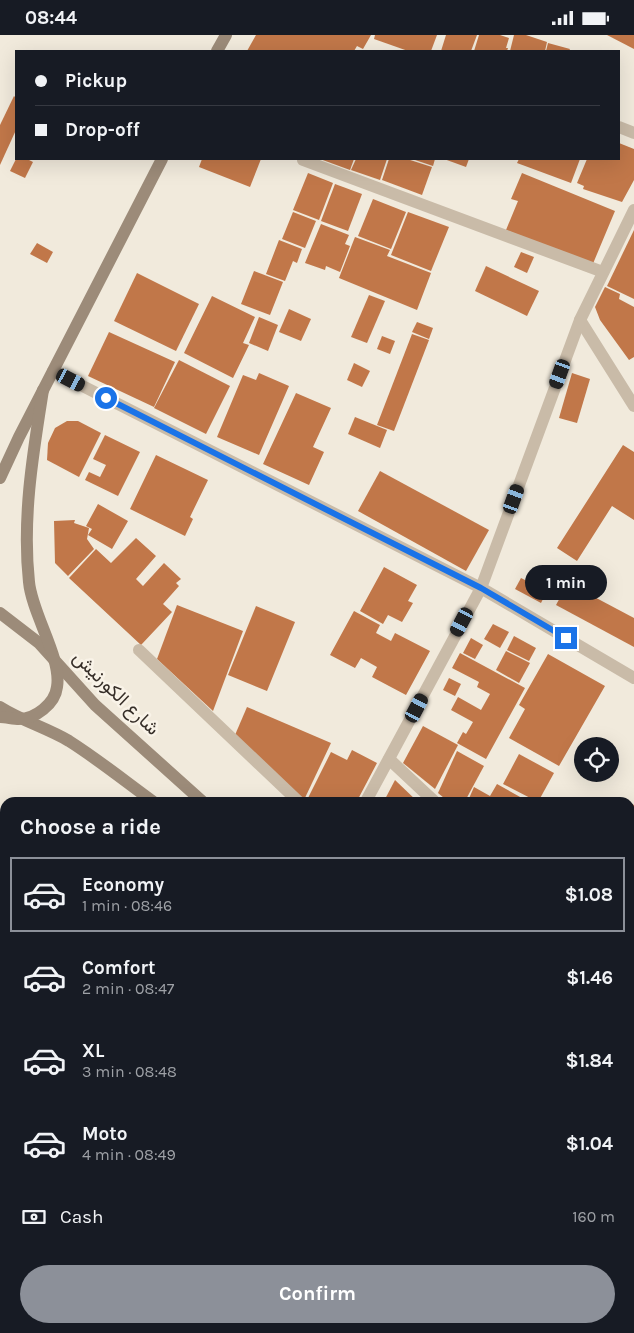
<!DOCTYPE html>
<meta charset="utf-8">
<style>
:root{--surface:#171b24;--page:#242831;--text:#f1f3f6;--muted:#9ea1a6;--line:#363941;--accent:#8c9099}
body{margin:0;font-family:Karla,Vazirmatn,sans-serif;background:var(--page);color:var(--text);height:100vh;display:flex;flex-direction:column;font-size:19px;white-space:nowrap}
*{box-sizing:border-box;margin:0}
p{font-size:16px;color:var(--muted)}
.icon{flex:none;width:28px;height:28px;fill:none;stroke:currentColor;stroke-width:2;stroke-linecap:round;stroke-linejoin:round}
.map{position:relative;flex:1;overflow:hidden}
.panel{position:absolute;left:0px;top:762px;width:635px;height:536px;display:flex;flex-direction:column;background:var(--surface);border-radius:15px 15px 0 0;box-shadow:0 5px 20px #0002}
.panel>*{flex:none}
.banner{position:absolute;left:15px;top:15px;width:605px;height:110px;border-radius:0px;box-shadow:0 5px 20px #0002;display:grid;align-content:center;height:110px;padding:0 20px;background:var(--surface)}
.tools{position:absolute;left:574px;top:702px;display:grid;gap:10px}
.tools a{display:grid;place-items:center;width:45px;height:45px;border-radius:50%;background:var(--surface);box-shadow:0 5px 20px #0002;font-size:25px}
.end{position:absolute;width:22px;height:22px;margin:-11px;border:6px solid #1a73e8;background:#fff;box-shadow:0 0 0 2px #fff}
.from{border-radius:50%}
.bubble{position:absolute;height:35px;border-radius:18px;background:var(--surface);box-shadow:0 5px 20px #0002;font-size:16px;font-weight:700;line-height:35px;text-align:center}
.car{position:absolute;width:15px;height:30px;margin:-15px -8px;border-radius:6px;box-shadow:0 0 4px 1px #0007;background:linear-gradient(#222 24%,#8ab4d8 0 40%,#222 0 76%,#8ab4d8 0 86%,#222 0)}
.banner b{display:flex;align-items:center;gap:18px;height:48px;font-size:19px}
.banner b+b{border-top:1px solid var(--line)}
.banner i{width:12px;height:12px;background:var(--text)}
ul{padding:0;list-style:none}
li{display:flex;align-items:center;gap:15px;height:75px;margin:0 10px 8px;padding:0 10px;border:2px solid transparent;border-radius:0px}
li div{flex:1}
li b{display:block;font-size:19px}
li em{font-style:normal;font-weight:700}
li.selected{border-color:var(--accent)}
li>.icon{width:45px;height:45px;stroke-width:1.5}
h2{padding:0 20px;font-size:22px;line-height:60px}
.pay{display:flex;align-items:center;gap:12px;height:55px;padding:0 20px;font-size:19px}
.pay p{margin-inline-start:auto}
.button{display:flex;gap:10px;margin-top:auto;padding:10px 20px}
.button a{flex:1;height:58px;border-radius:30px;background:var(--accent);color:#fff;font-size:20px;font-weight:700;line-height:58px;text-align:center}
.status{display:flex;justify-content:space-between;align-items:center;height:35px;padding:0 25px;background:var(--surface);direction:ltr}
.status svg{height:14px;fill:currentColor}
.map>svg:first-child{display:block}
.building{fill:#c17749}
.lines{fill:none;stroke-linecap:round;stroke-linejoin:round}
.minor{stroke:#c9bba8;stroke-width:12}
.secondary{stroke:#9c8b79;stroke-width:12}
.route{stroke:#1a73e8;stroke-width:6}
.labels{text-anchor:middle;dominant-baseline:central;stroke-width:5;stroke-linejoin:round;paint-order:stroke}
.street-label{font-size:19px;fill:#362e28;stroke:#f9f3e8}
</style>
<div class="status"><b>08:44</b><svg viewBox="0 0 49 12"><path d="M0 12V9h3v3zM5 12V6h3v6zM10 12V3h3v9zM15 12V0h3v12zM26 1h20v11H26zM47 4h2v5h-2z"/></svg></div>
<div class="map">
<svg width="634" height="1298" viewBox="0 0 634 1298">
<rect width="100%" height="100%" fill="#f1eadc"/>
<g class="building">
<polygon points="256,0 371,0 363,14 357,11 354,16 247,16"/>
<polygon points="375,0 437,0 431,16 408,16 374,4"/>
<polygon points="446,0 477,0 471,16 441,16"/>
<polygon points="479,0 500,0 509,3 506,13 508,13 507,16 474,16"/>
<polygon points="514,0 526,0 547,7 545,16 510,16"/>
<polygon points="607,0 634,0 634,14"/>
<polygon points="548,8 570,14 569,16 546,16"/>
<polygon points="14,61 16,63 16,95 0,130 0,90"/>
<polygon points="619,108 634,114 634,145 622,167 583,154 584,151 577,148 587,124 619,124"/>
<polygon points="16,124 27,124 33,127 25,143 10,136"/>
<polygon points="202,124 261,124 250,152 199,132"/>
<polygon points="320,124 354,124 350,135"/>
<polygon points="356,124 387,124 380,145 351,135"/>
<polygon points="389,124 407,124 432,132 422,160 382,145"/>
<polygon points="412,124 435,124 433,131"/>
<polygon points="444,124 469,124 466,132"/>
<polygon points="519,124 580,124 571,148 517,128"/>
<polygon points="308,138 333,148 319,185 293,175"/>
<polygon points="522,138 615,176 592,231 506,195 518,166 511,164"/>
<polygon points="335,149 362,159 348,196 321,186"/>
<polygon points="373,164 406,177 391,214 358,201"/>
<polygon points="293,177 316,186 305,213 282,204"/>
<polygon points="408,177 449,192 431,236 391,220"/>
<polygon points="321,189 349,200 345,209 350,211 340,237 326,231 325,235 305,228"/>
<polygon points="634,195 634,264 607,251"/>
<polygon points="355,202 390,215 387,221 431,238 417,275 339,243"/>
<polygon points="279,205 302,214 297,228 293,226 285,246 266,239"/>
<polygon points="37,208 53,217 47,228 30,219"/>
<polygon points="521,217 534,222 527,238 514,232"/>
<polygon points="486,231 539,256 527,281 475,256"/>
<polygon points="254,236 283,247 270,280 241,269"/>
<polygon points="137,238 199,269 176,316 114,286"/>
<polygon points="605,252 620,259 619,264 634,272 634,322 629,325 600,285 595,272"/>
<polygon points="369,260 385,266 367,308 351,302"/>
<polygon points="212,261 255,282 243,308 249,310 233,343 184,318"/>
<polygon points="289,274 311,284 301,306 279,297"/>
<polygon points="259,282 278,290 268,316 249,308"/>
<polygon points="417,287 433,293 429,304 412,297"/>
<polygon points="109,297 175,327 154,372 88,341"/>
<polygon points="412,299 429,305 394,396 377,390"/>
<polygon points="382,301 395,306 390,319 377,314"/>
<polygon points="179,325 230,351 206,399 154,373"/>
<polygon points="354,328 370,336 362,352 347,345"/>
<polygon points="259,338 289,351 259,420 217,402 243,340 256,345"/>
<polygon points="572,338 590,344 577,388 559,383"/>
<polygon points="296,358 331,373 313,412 324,417 309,450 263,429"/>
<polygon points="355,382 387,395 380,413 348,399"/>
<polygon points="67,386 78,386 101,398 79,442 47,425 48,408 55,393"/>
<polygon points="105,400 140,417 118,461 85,445 89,437 100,442 106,430 93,424"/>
<polygon points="623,410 634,417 634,485 612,471 577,526 557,513"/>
<polygon points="156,420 208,445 190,482 193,484 185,501 130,474"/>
<polygon points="380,436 489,495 466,536 358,476"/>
<polygon points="98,469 128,486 112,514 88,500 92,494 86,491"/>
<polygon points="75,485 74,488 89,493 87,504 94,514 68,541 55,528 54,486"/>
<polygon points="136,503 156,521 136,544 143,551 164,528 181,544 176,548 179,551 163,569 172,577 141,610 69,543 96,514 111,528"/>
<polygon points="384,532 417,550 408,566 413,568 402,587 388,580 383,589 360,576"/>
<polygon points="548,534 566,544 558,559 540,549"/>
<polygon points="521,543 547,556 541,568 515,554"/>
<polygon points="568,548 634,583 634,612 556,570"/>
<polygon points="177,570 243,596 213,676 157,624"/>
<polygon points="256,571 295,587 267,656 228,640"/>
<polygon points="354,576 380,590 376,598 391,606 395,598 430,616 406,660 372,642 377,632 361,623 355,633 330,620"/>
<polygon points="493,589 509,597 500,613 484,604"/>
<polygon points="514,601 536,613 529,626 507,615"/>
<polygon points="471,603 483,610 475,624 463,618"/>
<polygon points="506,616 530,628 519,648 496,635"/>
<polygon points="460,618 525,653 486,724 457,708 463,697 466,699 473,687 451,675 458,662 481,675 490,659 477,652 479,647 452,633"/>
<polygon points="548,619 605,651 559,731 509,703 525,674 519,670"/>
<polygon points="449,643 461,649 455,661 443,655"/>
<polygon points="247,672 331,708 304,765 235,700"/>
<polygon points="423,691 458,710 435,754 403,728"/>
<polygon points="352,715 377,728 356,768 310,768 307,765 331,717 347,725"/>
<polygon points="457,716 484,731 464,768 450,768 438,758"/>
<polygon points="519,719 554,738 538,767 503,749"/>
<polygon points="395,745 419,768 383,768"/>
<polygon points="497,749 531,768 467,768 474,752 490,761"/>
<polygon points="630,768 634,770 634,822 630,820"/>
<rect x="0" y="792" width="5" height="92"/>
<polygon points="630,890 634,892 634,943 630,939"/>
<polygon points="0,943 4,944 2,990 0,990"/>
<polygon points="630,962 634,965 634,988 630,992"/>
<polygon points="3,985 5,985 5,1006 0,1005"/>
<polygon points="630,1064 634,1068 634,1102 630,1106"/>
<polygon points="0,1102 5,1103 5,1140 0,1139"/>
<polygon points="634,1105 634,1136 630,1140 630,1108"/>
<polygon points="207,1294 277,1294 284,1298 205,1298"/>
<polygon points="351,1294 446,1294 443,1298 349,1298"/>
<polygon points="485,1294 580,1294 578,1298 483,1298"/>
</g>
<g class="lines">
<g class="minor">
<polyline points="619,92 634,98"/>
<polyline points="303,125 603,237"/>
<polyline points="580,285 634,371"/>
<polyline points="53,336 481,553 634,643"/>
<polyline points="139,615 300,768"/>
<polyline points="389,724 436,768"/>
<polyline points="365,768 481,553 580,285 634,175"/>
<polyline points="630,948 634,951"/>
<polyline points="0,1082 5,1083"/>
<polyline points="630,1244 634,1237"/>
<polyline points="91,1298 93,1294"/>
<polyline points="598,1298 601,1294"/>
</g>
<g class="secondary">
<polyline points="217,16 226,0"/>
<polyline points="0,443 19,402 162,124"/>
<polyline points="0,578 39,608 95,670 204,768"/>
<path d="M0 672C22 686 47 693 69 706 99 725 126 747 155 768"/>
<path d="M0 682C6 682 13 684 19 684 35 684 55 669 57 652 62 623 32 579 29 547 22 483 33 418 43 355"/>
<polyline points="630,1166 634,1170"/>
<polyline points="630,1199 634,1203"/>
</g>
</g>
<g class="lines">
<polyline class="route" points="106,363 481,553 566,603"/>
</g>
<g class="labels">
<g class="street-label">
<text transform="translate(116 658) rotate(44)">شارع الكورنيش</text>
</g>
</g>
</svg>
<div class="tools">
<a><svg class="icon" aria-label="locate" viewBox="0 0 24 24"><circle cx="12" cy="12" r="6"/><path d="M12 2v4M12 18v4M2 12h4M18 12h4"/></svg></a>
</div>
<i class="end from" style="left:106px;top:363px"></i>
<i class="end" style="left:566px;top:603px"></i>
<div class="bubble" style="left:525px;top:530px;width:82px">1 min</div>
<i class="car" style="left:560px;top:339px;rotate:200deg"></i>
<i class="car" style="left:71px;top:345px;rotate:117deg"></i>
<i class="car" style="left:514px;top:464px;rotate:20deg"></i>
<i class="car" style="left:462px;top:587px;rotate:208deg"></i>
<i class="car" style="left:417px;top:673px;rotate:28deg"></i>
<div class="banner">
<b><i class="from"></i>Pickup</b>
<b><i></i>Drop-off</b>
</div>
<section class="panel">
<h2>Choose a ride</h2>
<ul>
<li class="selected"><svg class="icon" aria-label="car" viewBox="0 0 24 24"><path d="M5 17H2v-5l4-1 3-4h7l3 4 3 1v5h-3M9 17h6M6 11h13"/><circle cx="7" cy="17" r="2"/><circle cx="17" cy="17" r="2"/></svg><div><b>Economy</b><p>1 min · 08:46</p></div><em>$1.08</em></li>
<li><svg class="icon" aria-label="car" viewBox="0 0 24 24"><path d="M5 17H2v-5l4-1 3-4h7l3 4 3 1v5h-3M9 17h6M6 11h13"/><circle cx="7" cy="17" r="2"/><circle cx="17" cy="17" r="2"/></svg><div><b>Comfort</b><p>2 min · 08:47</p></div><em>$1.46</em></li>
<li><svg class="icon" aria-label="car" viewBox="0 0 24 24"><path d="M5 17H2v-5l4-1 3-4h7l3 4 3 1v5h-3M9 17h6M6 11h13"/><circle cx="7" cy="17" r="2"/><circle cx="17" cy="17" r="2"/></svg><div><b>XL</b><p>3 min · 08:48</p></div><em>$1.84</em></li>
<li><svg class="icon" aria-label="car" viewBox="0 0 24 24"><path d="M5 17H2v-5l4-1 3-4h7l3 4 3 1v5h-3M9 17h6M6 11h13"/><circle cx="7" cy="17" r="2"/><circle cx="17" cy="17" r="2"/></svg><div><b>Moto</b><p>4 min · 08:49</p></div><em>$1.04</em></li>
</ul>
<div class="pay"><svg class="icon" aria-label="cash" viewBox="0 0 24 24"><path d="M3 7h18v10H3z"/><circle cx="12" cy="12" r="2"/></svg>Cash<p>160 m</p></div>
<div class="button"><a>Confirm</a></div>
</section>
</div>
